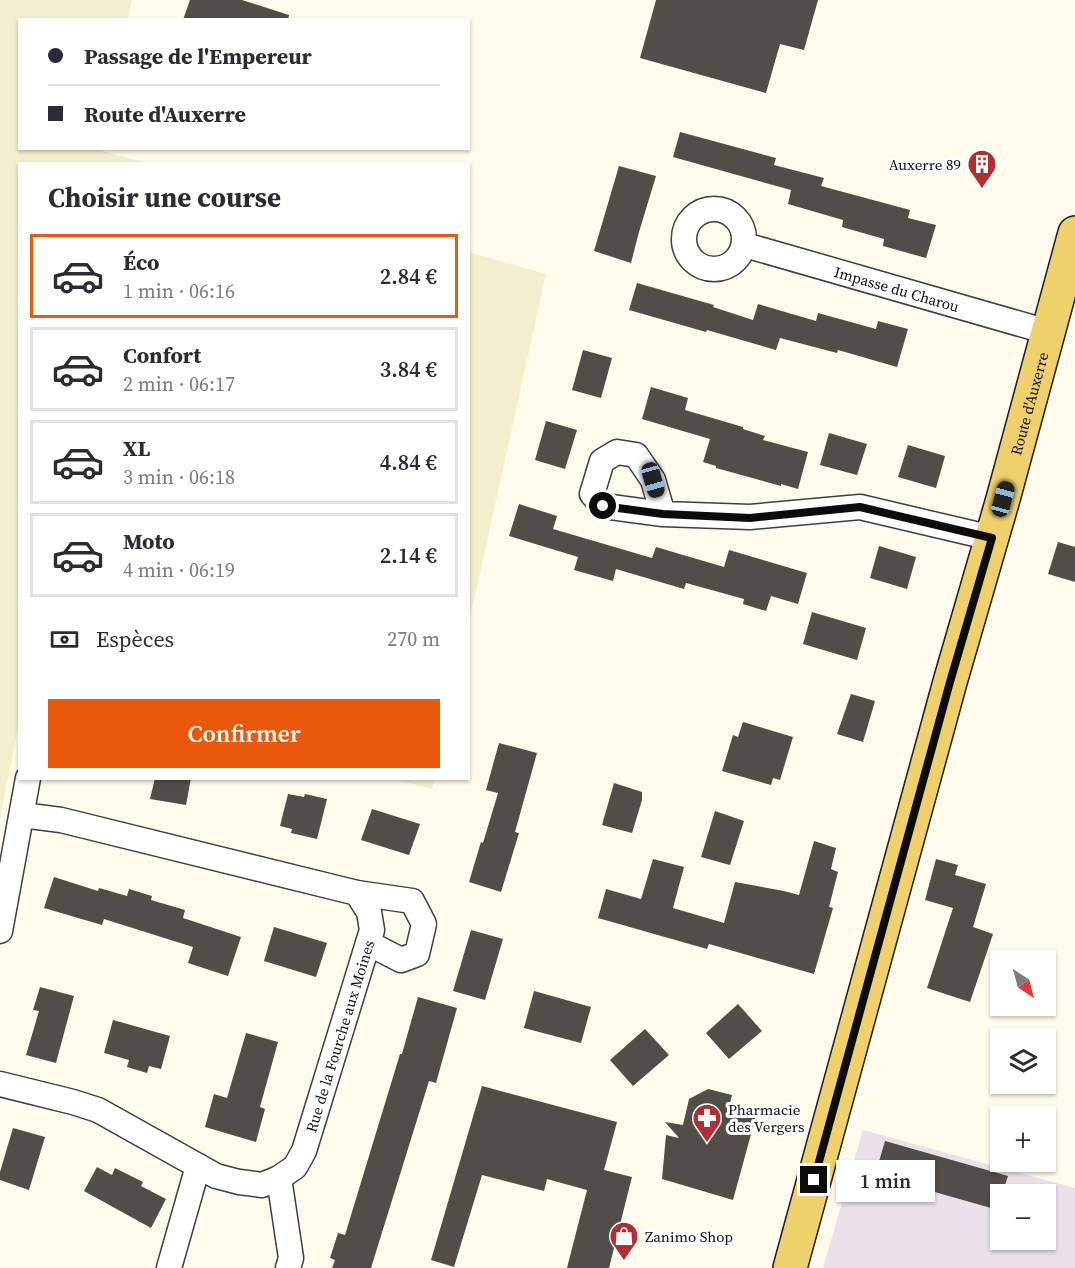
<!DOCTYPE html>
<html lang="fr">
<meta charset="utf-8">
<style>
:root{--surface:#fff;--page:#f2f2f3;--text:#2b2b33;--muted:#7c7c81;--line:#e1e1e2;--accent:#ea580c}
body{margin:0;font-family:"Source Serif 4",serif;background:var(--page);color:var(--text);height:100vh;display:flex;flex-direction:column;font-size:22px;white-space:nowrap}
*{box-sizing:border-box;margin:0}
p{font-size:20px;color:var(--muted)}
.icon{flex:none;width:33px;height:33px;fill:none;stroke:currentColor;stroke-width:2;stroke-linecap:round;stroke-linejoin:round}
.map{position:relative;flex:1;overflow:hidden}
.drawer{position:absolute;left:18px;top:162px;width:452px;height:618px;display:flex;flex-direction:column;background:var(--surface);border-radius:0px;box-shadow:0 2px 4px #0004}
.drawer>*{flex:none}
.top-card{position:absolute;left:18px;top:18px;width:452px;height:132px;border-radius:0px;box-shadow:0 2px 4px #0004;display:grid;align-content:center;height:132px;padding:0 30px;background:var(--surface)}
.needle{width:39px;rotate:144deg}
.fabs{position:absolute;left:990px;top:950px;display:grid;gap:12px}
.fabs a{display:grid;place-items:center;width:66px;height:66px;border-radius:0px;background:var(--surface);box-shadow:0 2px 4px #0004;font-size:30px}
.end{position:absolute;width:27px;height:27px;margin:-14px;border:8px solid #0c0c0c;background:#fff;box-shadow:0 0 0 3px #fff}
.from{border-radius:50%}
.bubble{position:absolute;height:42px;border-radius:0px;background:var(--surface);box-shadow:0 2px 4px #0004;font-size:20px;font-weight:600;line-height:42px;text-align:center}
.car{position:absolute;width:18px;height:36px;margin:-18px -9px;border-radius:8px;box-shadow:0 0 4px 2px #0007;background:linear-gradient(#222 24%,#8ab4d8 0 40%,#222 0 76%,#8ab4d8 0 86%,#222 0)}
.top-card b{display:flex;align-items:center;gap:21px;height:57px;font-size:22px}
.top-card b+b{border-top:2px solid var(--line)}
.top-card i{width:15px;height:15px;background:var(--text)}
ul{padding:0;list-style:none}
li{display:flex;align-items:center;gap:18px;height:84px;margin:0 12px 9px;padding:0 18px;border:3px solid var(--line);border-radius:0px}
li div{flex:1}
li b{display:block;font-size:22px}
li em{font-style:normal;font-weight:600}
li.on{border-color:var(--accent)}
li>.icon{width:54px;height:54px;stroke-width:1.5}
h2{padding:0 30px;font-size:27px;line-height:72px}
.pay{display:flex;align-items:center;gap:15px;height:66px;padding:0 30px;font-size:22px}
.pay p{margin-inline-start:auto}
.primary-button{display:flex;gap:12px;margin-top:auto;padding:12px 30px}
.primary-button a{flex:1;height:69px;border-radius:0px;background:var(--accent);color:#fff;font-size:24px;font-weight:600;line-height:69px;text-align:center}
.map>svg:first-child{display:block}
.industrial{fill:#e9e0ea;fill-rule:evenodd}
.farmland{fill:#f2efce}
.building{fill:#534d49}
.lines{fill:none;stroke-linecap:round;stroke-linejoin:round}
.street-casing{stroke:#3f3f3f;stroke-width:27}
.primary-casing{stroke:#1d1d1d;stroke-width:36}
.street{stroke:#fff;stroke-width:24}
.primary{stroke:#efd06a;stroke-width:33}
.route{stroke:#0c0c0c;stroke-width:8}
.labels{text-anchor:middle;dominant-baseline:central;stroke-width:6;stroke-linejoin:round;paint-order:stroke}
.poi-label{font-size:15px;fill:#0c0c0c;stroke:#fff;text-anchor:start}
.street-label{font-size:15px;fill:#0c0c0c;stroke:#fff}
</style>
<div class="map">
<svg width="1075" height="1268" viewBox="0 0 1075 1268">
<rect width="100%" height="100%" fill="#fefaec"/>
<path class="industrial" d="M863 1130 1075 1188V1268H823ZM1000 1194H1046V1239H1000Z"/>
<g class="farmland">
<polygon points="0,0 132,0 128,19 20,20 20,148 102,149 102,151 148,163 20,164 20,717 0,819"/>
<polygon points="468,252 546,274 468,627"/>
<polygon points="394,779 435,779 432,789"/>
</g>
<g class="building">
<polygon points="190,0 242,0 289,15 288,20 183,20"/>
<polygon points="656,0 818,0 804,50 780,44 766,93 640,58"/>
<polygon points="680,132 776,158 774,165 824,178 821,186 910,210 908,218 936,225 926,258 883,246 884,239 842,227 843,220 788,204 791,190 673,157"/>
<polygon points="619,166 656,176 639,232 631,263 594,251"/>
<polygon points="637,283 714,305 713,307 753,320 758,304 816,321 818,313 876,329 878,321 908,329 897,367 838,350 837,353 780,338 776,350 707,330 706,332 629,310"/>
<polygon points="583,350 612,358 601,398 572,390"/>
<polygon points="651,387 688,398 685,410 743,427 743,429 765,436 763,440 808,452 798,489 781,484 781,486 716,468 716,466 703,462 710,439 642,419"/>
<polygon points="546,421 577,430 565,469 535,460"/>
<polygon points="829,433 867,444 857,475 820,465"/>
<polygon points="908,445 945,456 936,488 898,477"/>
<polygon points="519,504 557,516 553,529 652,558 656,547 724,567 729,550 807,573 798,604 771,596 766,611 743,604 744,599 686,583 684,589 616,569 613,581 574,570 578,557 509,536"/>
<polygon points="1058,542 1075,547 1075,582 1048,574"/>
<polygon points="879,546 916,557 907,589 870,578"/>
<polygon points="812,612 866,628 857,660 803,644"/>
<polygon points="851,694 875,701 863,742 837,734"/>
<polygon points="743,722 793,737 780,780 773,778 771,785 722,771 733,735 738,737"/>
<polygon points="499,743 537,753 515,832 519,833 501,892 469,882 481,842 483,843 498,793 486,790"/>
<polygon points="155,778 191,778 186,805 150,799"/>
<polygon points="614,783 642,792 642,800 632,833 602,825"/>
<polygon points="288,794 304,797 305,794 327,799 317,839 291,833 292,829 280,826"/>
<polygon points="372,809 420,824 409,855 361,840"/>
<polygon points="715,811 744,821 730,865 701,857"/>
<polygon points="814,841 836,848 831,869 838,872 829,907 833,908 814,974 709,944 707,949 598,918 606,889 641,899 653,859 684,867 673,908 724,923 735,882 784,891 799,895"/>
<polygon points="936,859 958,865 955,875 986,884 973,927 993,934 970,1002 927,988 953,908 925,900"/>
<polygon points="54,877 98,891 99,888 127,896 129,889 152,896 151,900 185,910 183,918 241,937 228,976 188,963 193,947 104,919 102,925 44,908"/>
<polygon points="274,927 327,943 316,977 264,961"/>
<polygon points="471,930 503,939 485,1000 453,991"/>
<polygon points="40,987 74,996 56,1063 26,1055 39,1011 33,1010"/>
<polygon points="534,991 591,1007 581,1043 524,1028"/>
<polygon points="418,997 457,1008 436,1083 429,1081 371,1268 332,1268 335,1260 330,1258 338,1233 345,1235 400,1054 402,1054"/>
<polygon points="738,1004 762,1031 729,1059 706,1033"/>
<polygon points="113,1020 170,1036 161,1069 149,1066 147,1073 127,1067 129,1060 104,1053"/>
<polygon points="645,1029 669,1055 633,1086 610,1060"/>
<polygon points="246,1033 278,1042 260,1107 265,1109 256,1142 205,1127 214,1094 227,1098"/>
<polygon points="482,1086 617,1122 604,1170 632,1177 609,1268 567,1268 587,1190 547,1179 544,1191 482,1175 454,1267 431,1260"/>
<polygon points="708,1089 732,1095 730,1103 740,1105 738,1111 756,1116 733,1200 662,1179 666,1135 679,1138 665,1122 683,1125 689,1099"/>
<polygon points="13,1128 45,1137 29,1190 0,1180 0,1172"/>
<polygon points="885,1141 1008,1176 1002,1194 1000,1194 1000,1201 998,1210 875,1175"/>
<polygon points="97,1167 112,1175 115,1168 143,1182 141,1186 166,1199 151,1228 84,1191"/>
</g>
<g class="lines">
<g class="street-casing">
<g id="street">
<circle cx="714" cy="239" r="30"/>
<path id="s1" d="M745 245 1048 332"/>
<polyline points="663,514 653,480 636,455 617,452 602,461 592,494 603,506 663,514 750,517 860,507 992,538"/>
<polyline points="357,893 412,901 424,924 417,954 401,960 368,943"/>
<polyline points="0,931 28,778"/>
<path id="s2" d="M0 1084 73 1102 98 1110 216 1176 239 1182 262 1185 279 1178 295 1167 304 1151 372 930 369 912 357 893 61 820 22 815"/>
<polyline points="279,1178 291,1258 288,1268"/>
<polyline points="169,1268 198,1166"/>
</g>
</g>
<g class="primary-casing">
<g id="primary">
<path id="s3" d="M790 1268 950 682 1003 499 1075 233"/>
</g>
</g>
<use href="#street" class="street"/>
<use href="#primary" class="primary"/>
</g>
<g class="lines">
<polyline class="route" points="603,506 663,514 750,518 860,507 992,538 950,682 814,1180"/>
</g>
<defs>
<g id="building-pin" transform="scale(1.5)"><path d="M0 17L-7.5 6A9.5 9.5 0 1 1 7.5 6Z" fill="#b22e32" stroke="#fff"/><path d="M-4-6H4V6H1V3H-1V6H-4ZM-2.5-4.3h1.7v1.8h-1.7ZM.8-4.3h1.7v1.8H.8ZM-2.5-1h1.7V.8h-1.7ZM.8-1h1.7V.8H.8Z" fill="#fff"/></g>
<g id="pharmacy-pin" transform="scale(1.5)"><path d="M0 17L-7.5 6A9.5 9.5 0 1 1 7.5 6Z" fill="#b22e32" stroke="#fff"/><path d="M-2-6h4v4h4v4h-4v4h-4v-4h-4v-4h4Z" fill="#fff"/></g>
<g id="shop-pin" transform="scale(1.5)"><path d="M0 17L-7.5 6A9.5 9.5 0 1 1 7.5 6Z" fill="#b22e32" stroke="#fff"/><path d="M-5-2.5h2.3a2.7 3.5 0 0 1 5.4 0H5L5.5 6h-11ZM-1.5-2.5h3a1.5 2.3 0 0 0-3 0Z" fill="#fff"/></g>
</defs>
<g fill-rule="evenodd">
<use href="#building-pin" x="982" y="164"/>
<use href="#pharmacy-pin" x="707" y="1118"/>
<use href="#shop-pin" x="624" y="1236"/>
</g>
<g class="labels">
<g class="poi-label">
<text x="961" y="164" text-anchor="end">Auxerre 89</text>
<text x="728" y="1109">Pharmacie<tspan x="728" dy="17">des Vergers</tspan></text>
<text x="645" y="1236">Zanimo Shop</text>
</g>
<g class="street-label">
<text stroke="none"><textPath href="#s1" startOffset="158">Impasse du Charou</textPath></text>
<text stroke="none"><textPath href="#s3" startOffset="897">Route d'Auxerre</textPath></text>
<text stroke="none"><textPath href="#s2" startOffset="460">Rue de la Fourche aux Moines</textPath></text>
</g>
</g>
</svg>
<div class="fabs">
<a><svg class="needle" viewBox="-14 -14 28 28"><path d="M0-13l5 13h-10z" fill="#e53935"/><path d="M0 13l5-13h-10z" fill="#7c7c81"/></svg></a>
<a><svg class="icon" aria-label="layers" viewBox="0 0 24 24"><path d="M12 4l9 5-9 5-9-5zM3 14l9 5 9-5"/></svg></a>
<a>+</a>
<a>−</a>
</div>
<i class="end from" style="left:603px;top:506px"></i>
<i class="end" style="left:814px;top:1180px"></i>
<div class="bubble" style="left:836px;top:1160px;width:99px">1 min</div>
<i class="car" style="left:653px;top:480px;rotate:164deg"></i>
<i class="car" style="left:1003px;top:499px;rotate:15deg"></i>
<div class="top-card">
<b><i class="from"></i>Passage de l'Empereur</b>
<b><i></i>Route d'Auxerre</b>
</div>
<section class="drawer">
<h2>Choisir une course</h2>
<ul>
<li class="on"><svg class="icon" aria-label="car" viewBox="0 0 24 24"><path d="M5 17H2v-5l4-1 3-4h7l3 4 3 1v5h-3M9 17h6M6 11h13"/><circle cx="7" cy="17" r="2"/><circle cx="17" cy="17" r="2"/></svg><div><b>Éco</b><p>1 min · 06:16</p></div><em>2.84 €</em></li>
<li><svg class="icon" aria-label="car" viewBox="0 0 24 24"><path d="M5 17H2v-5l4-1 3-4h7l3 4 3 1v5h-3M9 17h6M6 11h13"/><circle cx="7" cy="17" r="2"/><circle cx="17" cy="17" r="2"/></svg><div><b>Confort</b><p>2 min · 06:17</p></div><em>3.84 €</em></li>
<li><svg class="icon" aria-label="car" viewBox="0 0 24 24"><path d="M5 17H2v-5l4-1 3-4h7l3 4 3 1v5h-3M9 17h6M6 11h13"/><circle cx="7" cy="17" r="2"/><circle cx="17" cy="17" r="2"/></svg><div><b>XL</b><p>3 min · 06:18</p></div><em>4.84 €</em></li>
<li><svg class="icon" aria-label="car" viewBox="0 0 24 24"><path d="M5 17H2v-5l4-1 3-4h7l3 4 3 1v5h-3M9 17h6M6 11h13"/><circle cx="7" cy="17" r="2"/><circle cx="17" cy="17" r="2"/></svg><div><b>Moto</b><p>4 min · 06:19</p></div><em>2.14 €</em></li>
</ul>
<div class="pay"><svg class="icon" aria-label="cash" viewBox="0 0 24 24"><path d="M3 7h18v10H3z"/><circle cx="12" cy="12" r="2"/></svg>Espèces<p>270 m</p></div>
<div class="primary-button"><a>Confirmer</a></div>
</section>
</div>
